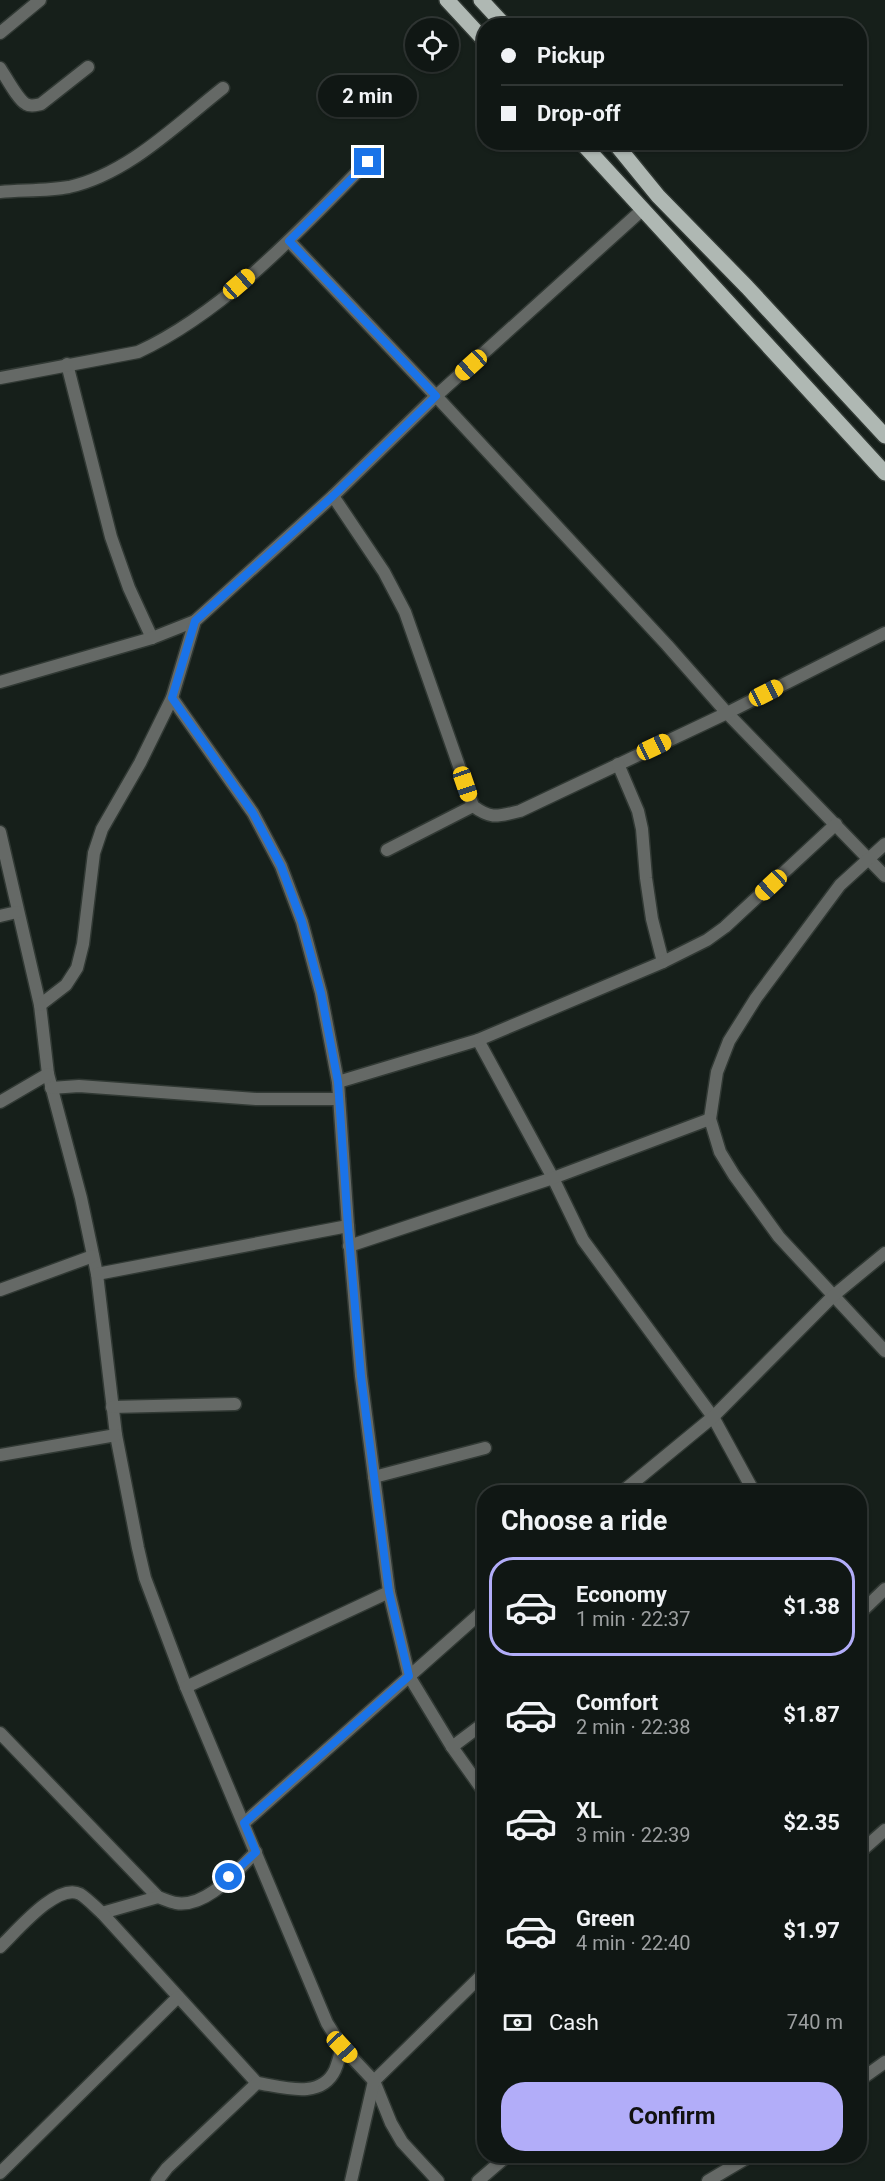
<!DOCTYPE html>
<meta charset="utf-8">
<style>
:root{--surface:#101714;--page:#1e2422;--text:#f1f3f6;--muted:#9c9fa0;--line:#303634;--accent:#b2adf9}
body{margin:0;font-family:Roboto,sans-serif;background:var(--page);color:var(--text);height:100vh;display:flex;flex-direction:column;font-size:22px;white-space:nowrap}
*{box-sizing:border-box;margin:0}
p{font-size:20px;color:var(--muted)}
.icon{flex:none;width:33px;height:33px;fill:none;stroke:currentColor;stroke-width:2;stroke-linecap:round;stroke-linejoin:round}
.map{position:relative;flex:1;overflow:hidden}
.details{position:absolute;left:477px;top:1485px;width:390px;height:678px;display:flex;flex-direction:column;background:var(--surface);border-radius:24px;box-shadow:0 2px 4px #0004,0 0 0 2px var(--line)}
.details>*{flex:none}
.banner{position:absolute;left:477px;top:18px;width:390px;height:132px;border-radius:24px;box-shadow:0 2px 4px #0004,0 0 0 2px var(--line);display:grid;align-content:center;height:132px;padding:0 24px;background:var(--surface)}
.controls{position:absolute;left:405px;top:18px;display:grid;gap:12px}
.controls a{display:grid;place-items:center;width:54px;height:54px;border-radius:50%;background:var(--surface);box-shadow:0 2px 4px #0004,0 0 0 2px var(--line);font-size:30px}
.end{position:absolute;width:27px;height:27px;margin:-14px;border:8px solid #1a73e8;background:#fff;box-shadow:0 0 0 3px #fff}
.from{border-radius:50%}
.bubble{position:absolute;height:42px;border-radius:21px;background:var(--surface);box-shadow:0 2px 4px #0004,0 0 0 2px var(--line);font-size:20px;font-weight:700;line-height:42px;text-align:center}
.car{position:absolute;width:18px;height:36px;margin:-18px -9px;border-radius:8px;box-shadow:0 0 4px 2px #0007;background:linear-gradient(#f5c518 24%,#345 0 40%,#f5c518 0 76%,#345 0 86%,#f5c518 0)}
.banner b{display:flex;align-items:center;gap:21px;height:57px;font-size:22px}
.banner b+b{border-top:2px solid var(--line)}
.banner i{width:15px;height:15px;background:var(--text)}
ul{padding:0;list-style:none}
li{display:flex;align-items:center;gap:18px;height:99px;margin:0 12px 9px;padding:0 12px;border:3px solid transparent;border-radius:24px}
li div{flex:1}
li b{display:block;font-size:22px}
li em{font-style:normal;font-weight:700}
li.on{border-color:var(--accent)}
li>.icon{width:54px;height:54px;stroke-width:1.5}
h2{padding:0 24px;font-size:27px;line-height:72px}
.pay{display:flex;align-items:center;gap:15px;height:66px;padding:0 24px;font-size:22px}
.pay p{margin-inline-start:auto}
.button{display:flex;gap:12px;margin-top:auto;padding:12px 24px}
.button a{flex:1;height:69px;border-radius:24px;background:var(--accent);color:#111;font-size:24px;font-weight:700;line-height:69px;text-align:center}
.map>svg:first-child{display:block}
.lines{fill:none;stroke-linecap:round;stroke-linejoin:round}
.street-casing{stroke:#313934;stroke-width:15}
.primary-casing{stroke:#313934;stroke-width:18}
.street{stroke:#656966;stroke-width:12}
.primary{stroke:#afb8b3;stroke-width:15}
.route{stroke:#1a73e8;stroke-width:8}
</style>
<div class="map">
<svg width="885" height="2181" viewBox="0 0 885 2181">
<rect width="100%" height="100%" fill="#161f1a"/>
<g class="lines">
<g class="street-casing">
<g id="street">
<polyline points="0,33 40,0"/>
<path d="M0 68C6 77 18 100 26 104 31 107 36 105 41 104L88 67"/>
<path d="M0 192C22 190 47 191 69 187 128 174 177 124 223 88"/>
<polyline points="289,241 436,396 667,645 727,713 885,876"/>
<polyline points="67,364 111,537 129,588 152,638"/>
<path d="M0 378 138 352C226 311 301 229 368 161"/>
<path d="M333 496 384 572 405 612 473 806C492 820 498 816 520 811L727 713 885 633"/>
<polyline points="0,682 152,638 195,621"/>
<polyline points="172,698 253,813 281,866 302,922 321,993 338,1082 348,1226 361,1376 389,1592 409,1676 452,1747 484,1792"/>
<polyline points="618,764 638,811 642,829 646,878 652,919 663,962"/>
<polyline points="0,832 40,1005 48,1074 81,1198 97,1274 116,1435 138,1548 145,1578 186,1687 327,2023 342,2047 374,2081 391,2123 402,2142 438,2181"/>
<polyline points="885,844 840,885 756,998 729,1041 717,1072 710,1119 720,1152 734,1175 779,1237 885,1351"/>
<polyline points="387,850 473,806"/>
<polyline points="0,916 17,912"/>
<polyline points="40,1005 66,985 77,968 83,944 94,853 102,829 140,763 172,698 195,621 333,496 436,396 642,210"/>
<polyline points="478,1040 553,1178 583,1240 713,1417 754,1492"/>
<polyline points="338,1082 478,1040 663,962 707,940 725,927 836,824"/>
<polyline points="51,1088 79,1086 256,1099 339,1099"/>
<polyline points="0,1102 48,1074"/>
<polyline points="349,1246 553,1178 710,1119"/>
<polyline points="97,1274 348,1226"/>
<polyline points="0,1290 93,1256"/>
<polyline points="112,1407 235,1404"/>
<polyline points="0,1455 116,1435"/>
<polyline points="374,1477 485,1448"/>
<polyline points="622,1492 713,1417 833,1296 885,1253"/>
<polyline points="860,1613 885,1589"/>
<polyline points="186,1687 389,1592"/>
<path d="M0 1733 158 1897C164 1899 170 1902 176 1903 207 1908 236 1871 256 1852"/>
<polyline points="452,1747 484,1723"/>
<polyline points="244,1823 484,1610"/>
<polyline points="860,1852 885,1830"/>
<polyline points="102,1913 158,1897"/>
<path d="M0 1947C16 1932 57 1882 80 1894 88 1899 95 1907 102 1913L257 2083"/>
<polyline points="860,2080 885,2062"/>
<polyline points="0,2173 178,1997"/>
<path d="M157 2181 167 2168 257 2083C283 2087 321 2100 335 2070 338 2063 340 2055 342 2047"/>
<polyline points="351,2181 374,2081 484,1973"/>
<polyline points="478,2181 507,2156"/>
<polyline points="708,2181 750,2156"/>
</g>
</g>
<g class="primary-casing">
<g id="primary">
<polyline points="447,0 484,40"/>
<polyline points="481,0 505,26"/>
<polyline points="581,142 885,473"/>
<polyline points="614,142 658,196 747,287 885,436"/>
</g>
</g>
<use href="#street" class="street"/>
<use href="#primary" class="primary"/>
</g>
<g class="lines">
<polyline class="route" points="229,1877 256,1852 244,1823 409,1676 389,1592 383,1546 361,1376 348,1226 338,1082 321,993 302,922 281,866 253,813 172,698 195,621 333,496 436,396 289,241 368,162"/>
</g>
</svg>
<div class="controls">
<a><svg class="icon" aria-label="locate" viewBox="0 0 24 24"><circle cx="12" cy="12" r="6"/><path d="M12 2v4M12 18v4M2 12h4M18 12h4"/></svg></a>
</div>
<i class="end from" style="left:229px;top:1877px"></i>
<i class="end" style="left:368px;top:162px"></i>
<div class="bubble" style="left:318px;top:75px;width:99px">2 min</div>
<i class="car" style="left:239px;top:284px;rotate:49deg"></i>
<i class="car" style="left:471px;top:365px;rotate:228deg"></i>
<i class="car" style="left:766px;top:693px;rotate:63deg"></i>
<i class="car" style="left:654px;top:747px;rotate:65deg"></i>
<i class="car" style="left:465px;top:784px;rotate:161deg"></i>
<i class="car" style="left:771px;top:885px;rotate:227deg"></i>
<i class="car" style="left:342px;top:2047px;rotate:137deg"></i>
<div class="banner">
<b><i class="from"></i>Pickup</b>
<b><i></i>Drop-off</b>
</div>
<section class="details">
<h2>Choose a ride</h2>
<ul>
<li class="on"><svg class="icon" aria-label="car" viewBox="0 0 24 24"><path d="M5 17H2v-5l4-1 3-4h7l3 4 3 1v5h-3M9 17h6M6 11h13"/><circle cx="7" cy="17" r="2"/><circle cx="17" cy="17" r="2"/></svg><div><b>Economy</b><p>1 min · 22:37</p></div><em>$1.38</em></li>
<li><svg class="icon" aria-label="car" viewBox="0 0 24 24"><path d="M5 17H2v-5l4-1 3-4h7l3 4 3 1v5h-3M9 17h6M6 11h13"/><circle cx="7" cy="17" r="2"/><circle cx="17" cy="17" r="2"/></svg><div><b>Comfort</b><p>2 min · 22:38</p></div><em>$1.87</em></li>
<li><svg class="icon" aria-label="car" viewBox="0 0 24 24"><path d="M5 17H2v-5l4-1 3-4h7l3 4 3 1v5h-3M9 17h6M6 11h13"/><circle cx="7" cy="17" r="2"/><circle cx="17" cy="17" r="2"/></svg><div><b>XL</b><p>3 min · 22:39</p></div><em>$2.35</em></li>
<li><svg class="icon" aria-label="car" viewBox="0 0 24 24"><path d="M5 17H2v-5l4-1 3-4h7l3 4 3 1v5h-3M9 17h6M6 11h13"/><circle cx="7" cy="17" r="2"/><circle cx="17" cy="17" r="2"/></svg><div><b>Green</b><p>4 min · 22:40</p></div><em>$1.97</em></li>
</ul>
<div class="pay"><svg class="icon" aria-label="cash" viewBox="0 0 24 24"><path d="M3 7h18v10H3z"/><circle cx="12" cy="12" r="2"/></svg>Cash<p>740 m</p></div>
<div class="button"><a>Confirm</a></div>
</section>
</div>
